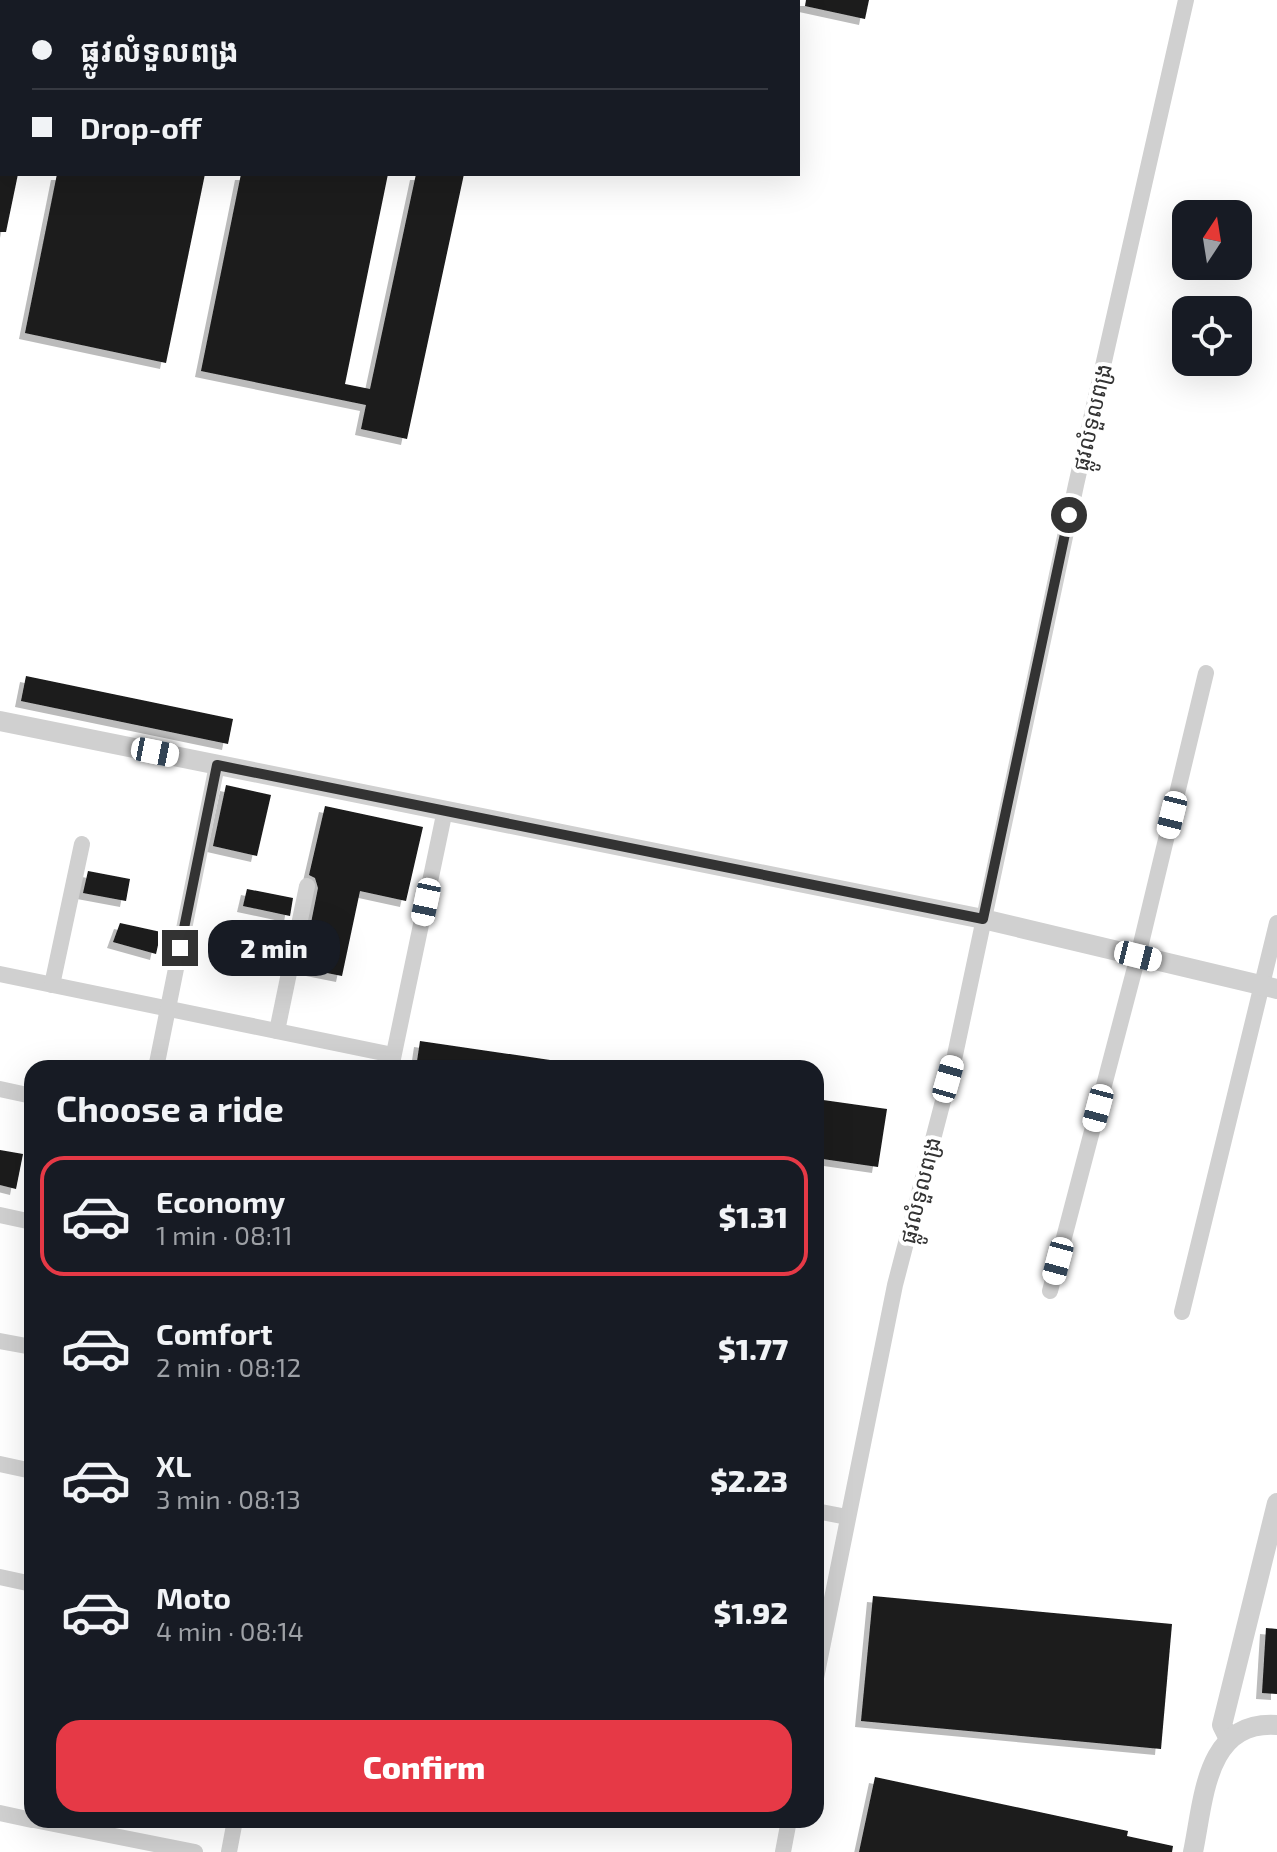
<!DOCTYPE html>
<meta charset="utf-8">
<style>
:root{--surface:#171b24;--page:#20242c;--text:#f1f3f6;--muted:#9ea1a6;--line:#363941;--accent:#e63946}
body{margin:0;font-family:"Exo 2","Noto Sans Khmer",sans-serif;background:var(--page);color:var(--text);height:100vh;display:flex;flex-direction:column;font-size:30px;white-space:nowrap}
*{box-sizing:border-box;margin:0}
p{font-size:26px;color:var(--muted)}
.icon{flex:none;width:44px;height:44px;fill:none;stroke:currentColor;stroke-width:2;stroke-linecap:round;stroke-linejoin:round}
.map{position:relative;flex:1;overflow:hidden}
.panel{position:absolute;left:24px;top:1060px;width:800px;height:768px;display:flex;flex-direction:column;background:var(--surface);border-radius:24px;box-shadow:0 8px 32px #0002}
.panel>*{flex:none}
.top-card{position:absolute;left:0px;top:0px;width:800px;height:176px;box-shadow:0 8px 32px #0002;display:grid;align-content:center;height:176px;padding:0 32px;background:var(--surface)}
.needle{width:52px;rotate:12deg}
.tools{position:absolute;left:1172px;top:200px;display:grid;gap:16px}
.tools a{display:grid;place-items:center;width:80px;height:80px;border-radius:16px;background:var(--surface);box-shadow:0 8px 32px #0002;font-size:40px}
.end{position:absolute;width:36px;height:36px;margin:-18px;border:10px solid #333;background:#fff;box-shadow:0 0 0 4px #fff}
.from{border-radius:50%}
.bubble{position:absolute;height:56px;border-radius:24px;background:var(--surface);box-shadow:0 8px 32px #0002;font-size:26px;font-weight:800;line-height:56px;text-align:center}
.car{position:absolute;width:24px;height:48px;margin:-24px -12px;border-radius:10px;box-shadow:0 0 6px 2px #0007;background:linear-gradient(#fff 24%,#345 0 40%,#fff 0 76%,#345 0 86%,#fff 0)}
.top-card b{display:flex;align-items:center;gap:28px;height:76px;font-size:30px}
.top-card b+b{border-top:2px solid var(--line)}
.top-card i{width:20px;height:20px;background:var(--text)}
ul{padding:0;list-style:none}
li{display:flex;align-items:center;gap:24px;height:120px;margin:0 16px 12px;padding:0 16px;border:4px solid transparent;border-radius:24px}
li div{flex:1}
li b{display:block;font-size:30px}
li em{font-style:normal;font-weight:800}
li.selected{border-color:var(--accent)}
li>.icon{width:72px;height:72px;stroke-width:1.5}
h2{padding:0 32px;font-size:36px;line-height:96px}
.action{display:flex;gap:16px;margin-top:auto;padding:16px 32px}
.action a{flex:1;height:92px;border-radius:24px;background:var(--accent);color:#fff;font-size:32px;font-weight:800;line-height:92px;text-align:center}
.map>svg:first-child{display:block}
.building{fill:#1a1a1a;filter:url(#shadow)}
.lines{fill:none;stroke-linecap:round;stroke-linejoin:round}
.minor{stroke:#d0d0d0;stroke-width:16}
.tertiary{stroke:#d0d0d0;stroke-width:20}
.route{stroke:#333;stroke-width:10}
.labels{text-anchor:middle;dominant-baseline:central;stroke-width:8;stroke-linejoin:round;paint-order:stroke}
.street-label{font-size:22px;fill:#333;stroke:#fff}
</style>
<div class="map">
<svg width="1277" height="1852" viewBox="0 0 1277 1852">
<defs>
<filter id="shadow"><feDropShadow dx="-6" dy="6" stdDeviation="0" flood-color="#0004"/></filter>
</defs>
<rect width="100%" height="100%" fill="#fff"/>
<g class="building">
<polygon points="806,0 869,0 865,19 805,6"/>
<polygon points="0,174 18,174 6,232 0,232"/>
<polygon points="57,174 205,174 166,363 25,333"/>
<polygon points="241,174 388,174 345,384 370,389 416,174 464,174 407,439 361,429 366,405 201,371"/>
<polygon points="26,676 233,719 228,744 21,701"/>
<polygon points="226,785 271,795 257,856 213,846"/>
<polygon points="325,806 423,827 406,901 360,891 342,976 302,968 318,888 315,878 309,875"/>
<polygon points="88,871 130,879 126,901 83,893"/>
<polygon points="247,889 293,898 290,916 243,906"/>
<polygon points="120,923 161,932 156,954 113,942"/>
<polygon points="420,1041 550,1060 550,1068 416,1068"/>
<polygon points="816,1099 887,1109 878,1167 816,1158"/>
<polygon points="0,1150 23,1154 16,1189 0,1185"/>
<polygon points="873,1596 1172,1624 1161,1749 861,1721"/>
<polygon points="1266,1628 1277,1629 1277,1694 1262,1693"/>
<polygon points="875,1777 1128,1831 1127,1836 1173,1846 1172,1852 859,1852"/>
</g>
<g class="lines">
<g class="minor">
<polyline points="0,974 393,1055"/>
<polyline points="52,985 82,844"/>
<polyline points="277,1031 307,886"/>
<polyline points="156,1068 217,765"/>
<polyline points="391,1068 445,810"/>
<polyline points="0,1089 32,1096"/>
<polyline points="0,1215 32,1222"/>
<polyline points="1050,1291 1138,956 1206,673"/>
<polyline points="1182,1312 1277,923"/>
<polyline points="0,1341 32,1347"/>
<polyline points="0,1464 32,1471"/>
<polyline points="816,1511 847,1517"/>
<polyline points="0,1577 32,1584"/>
<polyline points="816,1678 895,1285 955,1055 1076,485 1186,0"/>
<polyline points="0,1813 32,1820"/>
<polyline points="34,1820 195,1852"/>
<polyline points="229,1852 235,1820"/>
<polyline points="783,1852 789,1820"/>
</g>
<g class="tertiary">
<polyline points="0,721 983,919 1277,989"/>
<polyline points="1229,1739 1222,1725 1277,1503"/>
<path d="M1193 1852C1204 1800 1205 1720 1277 1725"/>
</g>
</g>
<g class="lines">
<polyline class="route" points="180,948 217,765 983,919 1069,515"/>
</g>
<g class="labels">
<g class="street-label">
<text transform="translate(1091 417) rotate(-77)">ផ្លូវលំទួលពង្រ</text>
<text transform="translate(919 1190) rotate(-76)">ផ្លូវលំទួលពង្រ</text>
</g>
</g>
</svg>
<div class="tools">
<a><svg class="needle" viewBox="-14 -14 28 28"><path d="M0-13l5 13h-10z" fill="#e53935"/><path d="M0 13l5-13h-10z" fill="#9ea1a6"/></svg></a>
<a><svg class="icon" aria-label="locate" viewBox="0 0 24 24"><circle cx="12" cy="12" r="6"/><path d="M12 2v4M12 18v4M2 12h4M18 12h4"/></svg></a>
</div>
<i class="end from" style="left:1069px;top:515px"></i>
<i class="end" style="left:180px;top:948px"></i>
<div class="bubble" style="left:208px;top:920px;width:132px">2 min</div>
<i class="car" style="left:155px;top:752px;rotate:101deg"></i>
<i class="car" style="left:1172px;top:815px;rotate:194deg"></i>
<i class="car" style="left:426px;top:902px;rotate:192deg"></i>
<i class="car" style="left:1138px;top:956px;rotate:104deg"></i>
<i class="car" style="left:948px;top:1079px;rotate:16deg"></i>
<i class="car" style="left:1098px;top:1108px;rotate:195deg"></i>
<i class="car" style="left:1058px;top:1261px;rotate:195deg"></i>
<div class="top-card">
<b><i class="from"></i>ផ្លូវលំទួលពង្រ</b>
<b><i></i>Drop-off</b>
</div>
<section class="panel">
<h2>Choose a ride</h2>
<ul>
<li class="selected"><svg class="icon" aria-label="car" viewBox="0 0 24 24"><path d="M5 17H2v-5l4-1 3-4h7l3 4 3 1v5h-3M9 17h6M6 11h13"/><circle cx="7" cy="17" r="2"/><circle cx="17" cy="17" r="2"/></svg><div><b>Economy</b><p>1 min · 08:11</p></div><em>$1.31</em></li>
<li><svg class="icon" aria-label="car" viewBox="0 0 24 24"><path d="M5 17H2v-5l4-1 3-4h7l3 4 3 1v5h-3M9 17h6M6 11h13"/><circle cx="7" cy="17" r="2"/><circle cx="17" cy="17" r="2"/></svg><div><b>Comfort</b><p>2 min · 08:12</p></div><em>$1.77</em></li>
<li><svg class="icon" aria-label="car" viewBox="0 0 24 24"><path d="M5 17H2v-5l4-1 3-4h7l3 4 3 1v5h-3M9 17h6M6 11h13"/><circle cx="7" cy="17" r="2"/><circle cx="17" cy="17" r="2"/></svg><div><b>XL</b><p>3 min · 08:13</p></div><em>$2.23</em></li>
<li><svg class="icon" aria-label="car" viewBox="0 0 24 24"><path d="M5 17H2v-5l4-1 3-4h7l3 4 3 1v5h-3M9 17h6M6 11h13"/><circle cx="7" cy="17" r="2"/><circle cx="17" cy="17" r="2"/></svg><div><b>Moto</b><p>4 min · 08:14</p></div><em>$1.92</em></li>
</ul>
<div class="action"><a>Confirm</a></div>
</section>
</div>
